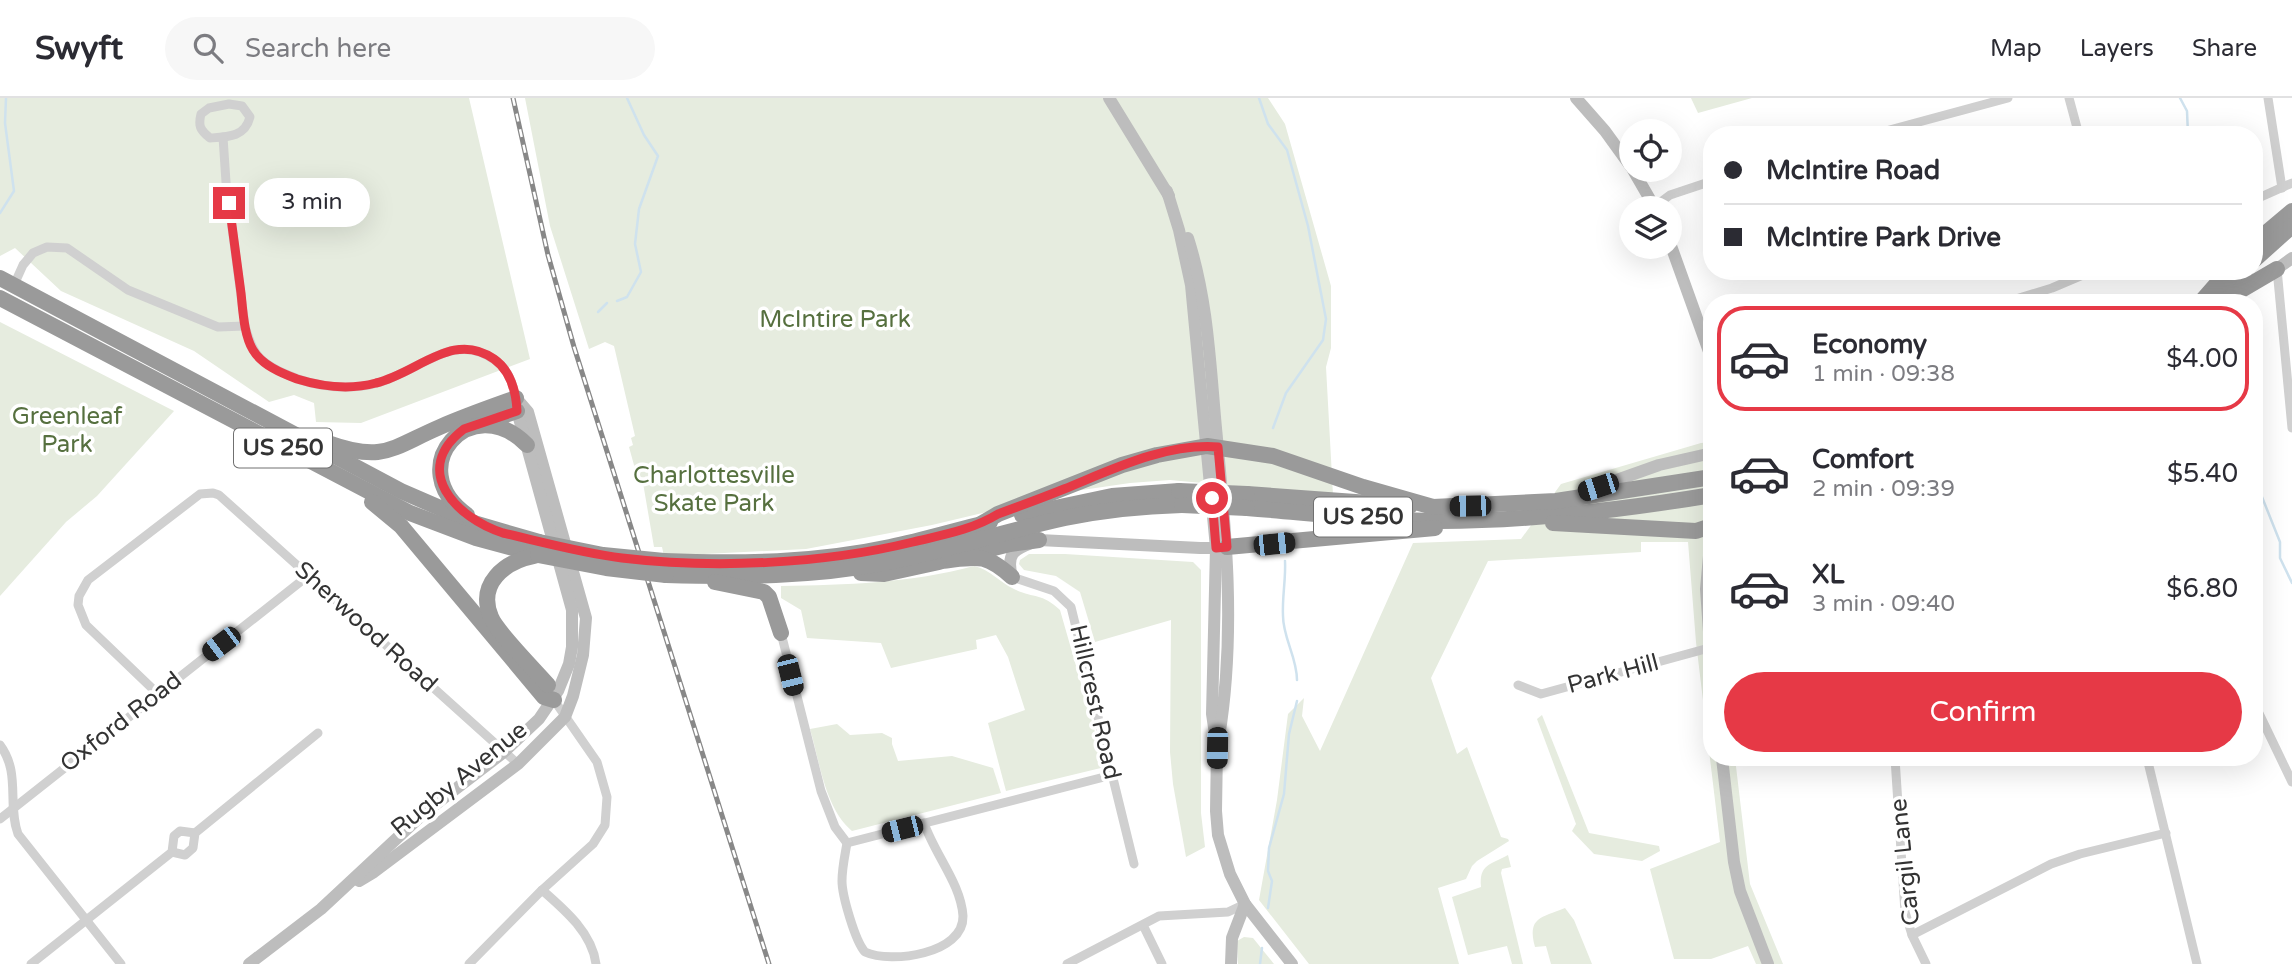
<!DOCTYPE html>
<meta charset="utf-8">
<style>
:root{--surface:#fff;--page:#f7f7f7;--text:#2b2b33;--muted:#7c7c81;--line:#e1e1e2;--accent:#e63946}
body{margin:0;font-family:"Varela Round",sans-serif;background:var(--page);color:var(--text);height:100vh;display:flex;flex-direction:column;font-size:26px;white-space:nowrap}
*{box-sizing:border-box;margin:0}
p{font-size:23px;color:var(--muted)}
.icon{flex:none;width:38px;height:38px;fill:none;stroke:currentColor;stroke-width:2;stroke-linecap:round;stroke-linejoin:round}
.map{position:relative;flex:1;overflow:hidden}
.panel{position:absolute;left:1703px;top:196px;width:560px;height:472px;display:flex;flex-direction:column;background:var(--surface);border-radius:28px;box-shadow:0 7px 28px #0002}
.panel>*{flex:none}
.top-card{position:absolute;left:1703px;top:28px;width:560px;height:154px;border-radius:28px;box-shadow:0 7px 28px #0002;display:grid;align-content:center;height:154px;padding:0 21px;background:var(--surface)}
.buttons{position:absolute;left:1619px;top:21px;display:grid;gap:14px}
.buttons a{display:grid;place-items:center;width:63px;height:63px;border-radius:50%;background:var(--surface);box-shadow:0 7px 28px #0002;font-size:35px}
.end{position:absolute;width:32px;height:32px;margin:-16px;border:9px solid #e63946;background:#fff;box-shadow:0 0 0 4px #fff}
.from{border-radius:50%}
.bubble{position:absolute;height:49px;border-radius:24px;background:var(--surface);box-shadow:0 7px 28px #0002;font-size:23px;font-weight:600;line-height:49px;text-align:center}
.car{position:absolute;width:21px;height:42px;margin:-21px -10px;border-radius:9px;box-shadow:0 0 5px 2px #0007;background:linear-gradient(#222 24%,#8ab4d8 0 40%,#222 0 76%,#8ab4d8 0 86%,#222 0)}
.top-card b{display:flex;align-items:center;gap:24px;height:66px;font-size:26px}
.top-card b+b{border-top:2px solid var(--line)}
.top-card i{width:18px;height:18px;background:var(--text)}
ul{padding:12px 0 0;list-style:none}
li{display:flex;align-items:center;gap:21px;height:105px;margin:0 14px 10px;padding:0 7px;border:4px solid transparent;border-radius:28px}
li div{flex:1}
li b{display:block;font-size:26px}
li em{font-style:normal;font-weight:600}
li.current{border-color:var(--accent)}
li>.icon{width:63px;height:63px;stroke-width:1.5}
.cta{display:flex;gap:14px;margin-top:auto;padding:14px 21px}
.cta a{flex:1;height:80px;border-radius:42px;background:var(--accent);color:#fff;font-size:28px;font-weight:600;line-height:80px;text-align:center}
header{display:flex;align-items:center;gap:42px;box-sizing:border-box;height:98px;padding:0 35px;background:var(--surface);border-bottom:2px solid var(--line)}
header strong{font-size:33px}
nav{display:flex;gap:38px;margin-inline-start:auto;font-size:24px}
.search{width:490px;height:63px;background:var(--page);display:flex;align-items:center;gap:18px;box-sizing:border-box;padding:0 24px;border-radius:38px;color:var(--muted);font-size:26px}
.map>svg:first-child{display:block}
.green{fill:#e6ecdf}
.lines{fill:none;stroke-linecap:round;stroke-linejoin:round}
.stream{stroke:#cfe2ee;stroke-width:2.5}
.street{stroke:#d0d0d0;stroke-width:9}
.secondary{stroke:#bdbdbd;stroke-width:12}
.highway{stroke:#9a9a9a;stroke-width:16}
.rail-casing{stroke:#888;stroke-width:5}
.rail{stroke:#fff;stroke-width:2.5;stroke-dasharray:8;stroke-linecap:butt}
.highway-bridge{stroke:#9a9a9a;stroke-width:16}
.route{stroke:#e63946;stroke-width:9}
.labels{text-anchor:middle;dominant-baseline:central;stroke-width:7;stroke-linejoin:round;paint-order:stroke}
.shield{fill:#fff;stroke:#707070;stroke-width:2}
.shield-label{font-size:23px;font-weight:bold;fill:#333}
.park-label{font-size:24px;fill:#56703f;stroke:#fff}
.street-label{font-size:24px;fill:#333;stroke:#fff}
</style>
<header>
<strong>Swyft</strong>
<div class="search"><svg class="icon" aria-label="search" viewBox="0 0 24 24"><circle cx="10" cy="10" r="6"/><path d="M15 15l6 6"/></svg>Search here</div>
<nav><a>Map</a><a>Layers</a><a>Share</a></nav>
</header>
<div class="map">
<svg width="2292" height="866" viewBox="0 0 2292 866">
<rect width="100%" height="100%" fill="#fff"/>
<g class="green">
<polygon points="0,0 469,0 530,261 361,325 316,324 314,305 294,297 269,304 194,253 61,193 15,150 0,158"/>
<polygon points="525,0 1268,0 1285,26 1331,188 1331,250 1326,269 1333,397 1170,382 1130,385 1075,393 932,427 806,451 664,458 662,449 654,449 643,385 637,378 629,349 633,347 631,340 635,338 614,248 605,244 589,251 550,128"/>
<polygon points="1691,0 1752,0 1698,15"/>
<polygon points="0,224 174,313 97,398 66,424 0,498"/>
<polygon points="1711,344 1712,660 1735,660 1750,786 1783,866 1756,866 1748,848 1711,861 1674,861 1650,771 1720,744 1696,544 1688,444 1641,444 1641,454 1488,463 1431,580 1457,656 1467,649 1501,739 1508,741 1509,743 1477,763 1472,768 1466,781 1438,790 1459,866 1309,866 1259,802 1277,702 1288,616 1304,600 1302,618 1320,653 1413,445 1521,441 1561,386 1701,345"/>
<polygon points="1029,456 1065,456 1193,464 1201,472 1201,715 1205,749 1186,759 1173,686 1170,654 1171,522 1095,544 1080,494 1056,478 1024,472 1019,466 1020,462"/>
<path d="M974 468C991 472 999 484 1014 491 1034 501 1041 494 1060 512L1105 669 1006 693 988 625 1025 612 1008 559 996 537 976 542 977 551 891 570 881 545 807 540 801 512 781 500V488C846 487 911 485 974 468Z"/>
<polygon points="1542,617 1589,735 1659,748 1660,753 1642,763 1594,756 1572,733 1576,726 1537,621"/>
<path d="M837 626 850 637 882 635 892 640V646L898 663 952 658 993 670 1001 695 852 733C825 710 820 665 810 631Z"/>
<path d="M1508 757 1511 769 1502 771 1501 775 1523 866H1512L1507 848 1468 857 1452 799 1481 789C1479 766 1490 767 1508 757Z"/>
<path d="M1565 810 1574 822 1592 866H1551L1546 848 1535 849C1527 819 1541 820 1565 810Z"/>
<polygon points="1244,839 1253,840 1274,866 1238,866 1237,843"/>
</g>
<g class="lines">
<g class="stream">
<polyline points="1259,0 1268,26 1287,52 1308,128 1326,221 1323,242 1286,295 1273,330"/>
<polyline points="2180,0 2187,13 2188,37"/>
<polyline points="0,115 14,93 5,25 6,0"/>
<polyline points="2202,173 2203,181"/>
<polyline points="617,203 627,199 641,174 635,146 639,111 658,58 644,37 627,0"/>
<polyline points="598,214 607,205"/>
<polyline points="2254,379 2280,444 2280,460 2292,485"/>
<path d="M1285 463C1286 481 1282 499 1283 518 1283 540 1297 559 1297 582"/>
<polyline points="1268,810 1272,783 1268,773 1269,750 1284,696 1289,636 1297,603"/>
<polyline points="1260,866 1262,850"/>
</g>
<g class="street">
<polyline points="2069,0 2079,37"/>
<polyline points="2268,0 2282,90"/>
<path d="M229 6 242 8 250 19C245 39 228 39 210 40 200 32 198 28 201 16L209 10Z"/>
<polyline points="1871,37 2008,0"/>
<path d="M223 39 226 84 245 228C253 257 260 265 288 277 315 289 349 293 377 285 419 274 453 232 495 262 508 271 514 287 516 303"/>
<polyline points="2254,102 2292,85"/>
<polyline points="1654,109 1670,97 1712,83"/>
<polyline points="2277,171 2292,330"/>
<polyline points="14,187 23,167 33,155 47,149 67,150 128,192 218,229 245,228"/>
<polyline points="2003,205 2052,190 2092,173"/>
<polyline points="1012,479 1054,493 1071,509 1134,766"/>
<polyline points="781,535 821,693 835,729 847,745"/>
<polyline points="1518,587 1541,596 1709,550"/>
<polyline points="158,596 86,527 78,507 79,498 88,482 200,396 213,395 219,397 518,666"/>
<polyline points="2254,605 2292,684"/>
<path d="M0 647C21 675 7 706 18 736L121 866"/>
<polyline points="1895,660 1905,814 1912,837 1926,866"/>
<polyline points="2147,660 2197,866"/>
<polyline points="0,721 309,477"/>
<path d="M847 745C845 757 842 770 842 783 842 797 855 843 865 854 891 866 964 856 963 818 961 786 935 757 924 725"/>
<polyline points="847,745 1112,677"/>
<polyline points="172,754 185,757 193,750 195,735 318,635"/>
<path d="M542 792C565 812 592 835 596 866"/>
<polyline points="1143,827 1162,866"/>
<polyline points="1912,837 2051,766 2080,756 2166,735"/>
<polyline points="31,866 172,754 174,738 180,733 195,735"/>
<polyline points="469,866 542,792 593,746 605,727 607,699 597,664 554,602"/>
<polyline points="1067,866 1159,818 1228,814 1245,806"/>
</g>
<g class="secondary">
<polyline points="1109,0 1169,98"/>
<polyline points="1576,0 1605,33 1631,69"/>
<polyline points="1633,72 1655,110"/>
<polyline points="1167,93 1179,132 1191,187 1216,450 1212,616 1217,650 1216,713 1218,737 1230,776 1245,806 1292,866"/>
<path d="M1188 140C1208 203 1210 265 1216 330 1226 433 1236 536 1219 639"/>
<polyline points="1670,145 1712,262"/>
<polyline points="2277,171 2292,160"/>
<polyline points="1614,383 1659,367 1712,355"/>
<polyline points="1712,425 1706,491 1712,576"/>
<path d="M1012 479C1005 452 1017 451 1039 442L1200 450H1223"/>
<polyline points="1722,660 1734,764 1740,793 1768,866"/>
<polyline points="359,783 374,774 518,666 565,619 573,598 583,557 586,520 528,314 516,300"/>
<polyline points="249,866 321,811 423,716 504,654 539,621 558,593 569,566 572,549 572,512 517,313"/>
<polyline points="1231,866 1232,840 1245,806"/>
</g>
<g class="highway">
<polyline points="2254,145 2292,113"/>
<polyline points="2254,162 2292,128"/>
<polyline points="0,180 401,393 477,426 539,444"/>
<polyline points="0,200 410,415 476,440 538,457"/>
<polyline points="2221,200 2245,173"/>
<polyline points="2200,205 2228,173"/>
<polyline points="2219,205 2277,171"/>
<polyline points="482,325 517,313"/>
<path d="M328 345C384 365 391 350 440 329 465 318 491 309 516 300"/>
<polyline points="1247,396 1410,408"/>
<polyline points="372,404 401,428 544,599 554,602"/>
<path d="M1247 410C1311 415 1375 423 1440 423 1531 423 1622 412 1712 397"/>
<path d="M467 417C401 370 471 290 527 347"/>
<polyline points="1022,417 1112,398 1179,393"/>
<polyline points="1553,425 1696,433 1711,428"/>
<polyline points="981,426 998,416 1122,367 1157,357 1207,348 1273,358 1363,389 1433,409 1556,403 1712,379"/>
<polyline points="1227,449 1435,430"/>
<polyline points="974,455 1010,446 1039,442"/>
<path d="M534 458C504 464 477 486 491 519 496 533 536 573 548 587"/>
<path d="M664 463C739 466 816 465 890 449 924 442 956 432 990 424"/>
<path d="M941 463C977 459 984 454 1012 479"/>
<polyline points="861,475 884,476 939,464"/>
<path d="M666 477C739 479 813 479 884 465 945 453 1005 433 1065 420 1104 412 1143 408 1182 407"/>
<polyline points="715,484 764,494 769,499 781,535"/>
</g>
<g class="rail-casing">
<polyline id="rail" points="513,0 548,157 574,249 769,866"/>
</g>
<use href="#rail" class="rail"/>
<g class="highway-bridge">
<polyline points="1179,393 1247,396"/>
<polyline points="1182,407 1247,410"/>
<polyline points="539,444 603,457 664,463"/>
<polyline points="538,457 606,470 666,477"/>
</g>
</g>
<g class="lines">
<path class="route" d="M229 105C233 135 237 165 241 195 243 214 244 237 253 252 262 267 281 275 297 281 323 289 350 292 376 285 418 275 453 232 494 261 511 273 516 293 517 313L464 331C410 372 456 420 503 435 542 444 582 455 622 460 714 471 823 466 913 444 942 437 972 432 998 416 1020 408 1042 400 1064 391 1111 372 1165 345 1218 349L1227 449 1216 450 1212 400"/>
</g>
<g class="labels">
<g class="shield">
<rect x="234" y="330.5" width="98" height="39" rx="5"/>
<rect x="1314" y="399.5" width="98" height="39" rx="5"/>
</g>
<g class="shield-label">
<text x="283" y="350">US 250</text>
<text x="1363" y="419">US 250</text>
</g>
<g class="park-label">
<text x="835" y="221">McIntire Park</text>
<text x="67" y="318">Greenleaf<tspan x="67" dy="28">Park</tspan></text>
<text x="714" y="377">Charlottesville<tspan x="714" dy="28">Skate Park</tspan></text>
</g>
<g class="street-label">
<text transform="translate(366 529) rotate(42)">Sherwood Road</text>
<text transform="translate(1613 576) rotate(-15)">Park Hill</text>
<text transform="translate(1095 604) rotate(77)">Hillcrest Road</text>
<text transform="translate(121 624) rotate(-38)">Oxford Road</text>
<text transform="translate(459 681) rotate(-39)">Rugby Avenue</text>
<text transform="translate(1905 764) rotate(-96)">Cargil Lane</text>
</g>
</g>
</svg>
<div class="buttons">
<a><svg class="icon" aria-label="locate" viewBox="0 0 24 24"><circle cx="12" cy="12" r="6"/><path d="M12 2v4M12 18v4M2 12h4M18 12h4"/></svg></a>
<a><svg class="icon" aria-label="layers" viewBox="0 0 24 24"><path d="M12 4l9 5-9 5-9-5zM3 14l9 5 9-5"/></svg></a>
</div>
<i class="end from" style="left:1212px;top:400px"></i>
<i class="end" style="left:229px;top:105px"></i>
<div class="bubble" style="left:254px;top:80px;width:116px">3 min</div>
<i class="car" style="left:1598px;top:389px;rotate:252deg"></i>
<i class="car" style="left:1470px;top:408px;rotate:269deg"></i>
<i class="car" style="left:1274px;top:446px;rotate:84deg"></i>
<i class="car" style="left:221px;top:546px;rotate:233deg"></i>
<i class="car" style="left:790px;top:577px;rotate:166deg"></i>
<i class="car" style="left:1217px;top:650px;rotate:181deg"></i>
<i class="car" style="left:902px;top:731px;rotate:256deg"></i>
<div class="top-card">
<b><i class="from"></i>McIntire Road</b>
<b><i></i>McIntire Park Drive</b>
</div>
<section class="panel">
<ul>
<li class="current"><svg class="icon" aria-label="car" viewBox="0 0 24 24"><path d="M5 17H2v-5l4-1 3-4h7l3 4 3 1v5h-3M9 17h6M6 11h13"/><circle cx="7" cy="17" r="2"/><circle cx="17" cy="17" r="2"/></svg><div><b>Economy</b><p>1 min · 09:38</p></div><em>$4.00</em></li>
<li><svg class="icon" aria-label="car" viewBox="0 0 24 24"><path d="M5 17H2v-5l4-1 3-4h7l3 4 3 1v5h-3M9 17h6M6 11h13"/><circle cx="7" cy="17" r="2"/><circle cx="17" cy="17" r="2"/></svg><div><b>Comfort</b><p>2 min · 09:39</p></div><em>$5.40</em></li>
<li><svg class="icon" aria-label="car" viewBox="0 0 24 24"><path d="M5 17H2v-5l4-1 3-4h7l3 4 3 1v5h-3M9 17h6M6 11h13"/><circle cx="7" cy="17" r="2"/><circle cx="17" cy="17" r="2"/></svg><div><b>XL</b><p>3 min · 09:40</p></div><em>$6.80</em></li>
</ul>
<div class="cta"><a>Confirm</a></div>
</section>
</div>
